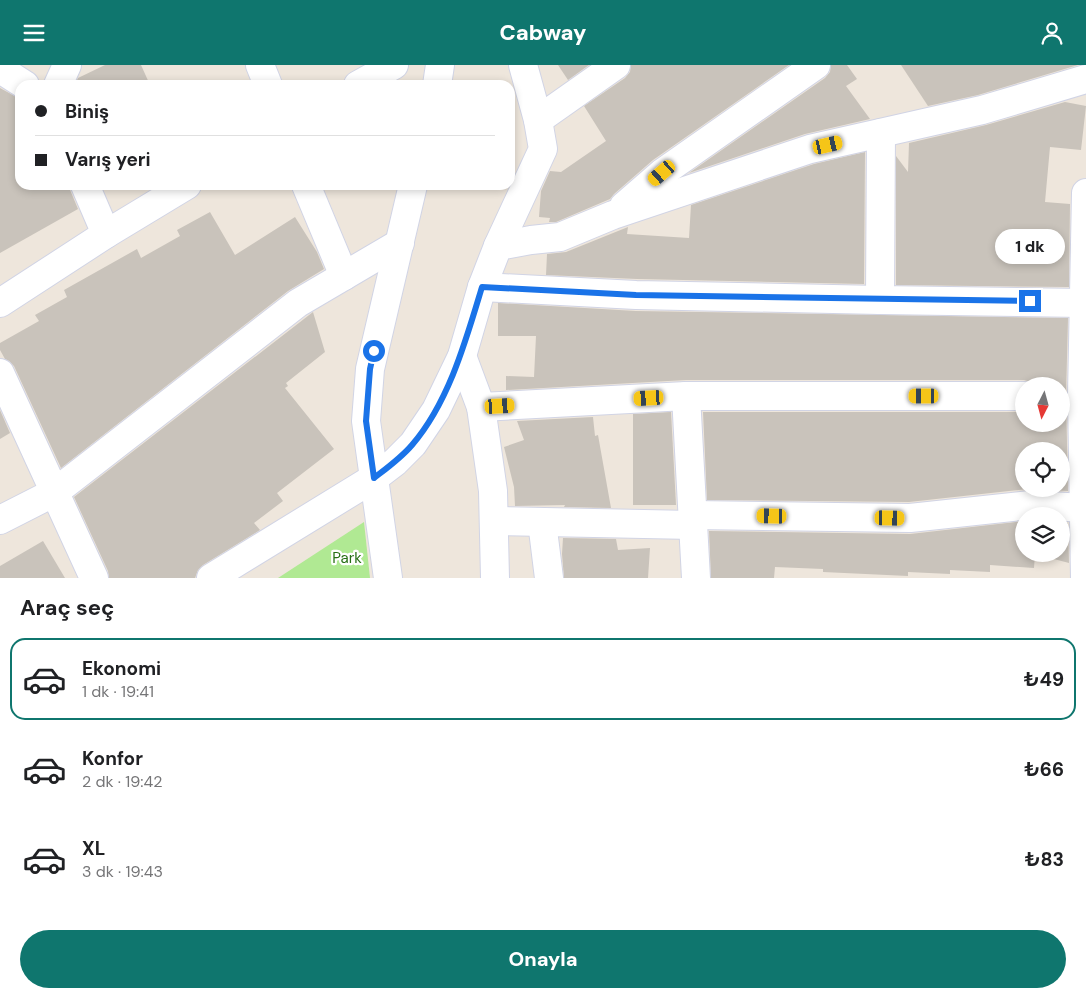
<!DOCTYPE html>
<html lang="tr">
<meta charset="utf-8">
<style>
:root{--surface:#fff;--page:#f2f2f2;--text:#202124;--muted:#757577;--line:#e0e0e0;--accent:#0f766e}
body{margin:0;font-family:"DM Sans",sans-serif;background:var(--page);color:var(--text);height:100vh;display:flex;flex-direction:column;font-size:19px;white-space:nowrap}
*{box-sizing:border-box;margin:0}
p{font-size:16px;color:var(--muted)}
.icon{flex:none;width:28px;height:28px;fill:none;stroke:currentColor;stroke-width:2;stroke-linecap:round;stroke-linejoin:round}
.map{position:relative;height:513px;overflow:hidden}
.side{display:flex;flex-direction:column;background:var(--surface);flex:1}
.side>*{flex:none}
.top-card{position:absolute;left:15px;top:15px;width:500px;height:110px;border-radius:15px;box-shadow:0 2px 8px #0003;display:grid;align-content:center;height:110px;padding:0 20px;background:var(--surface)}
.needle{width:32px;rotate:186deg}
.controls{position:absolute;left:1015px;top:312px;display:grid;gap:10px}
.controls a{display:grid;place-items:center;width:55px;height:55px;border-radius:50%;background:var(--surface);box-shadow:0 2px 8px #0003;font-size:25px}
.end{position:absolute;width:22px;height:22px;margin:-11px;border:6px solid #1a73e8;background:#fff;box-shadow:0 0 0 2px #fff}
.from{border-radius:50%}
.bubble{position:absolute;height:35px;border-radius:18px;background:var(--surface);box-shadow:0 2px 8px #0003;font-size:16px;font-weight:800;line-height:35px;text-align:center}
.car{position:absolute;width:15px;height:30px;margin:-15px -8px;border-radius:6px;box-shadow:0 0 4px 1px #0007;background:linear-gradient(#f5c518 24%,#345 0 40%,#f5c518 0 76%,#345 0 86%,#f5c518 0)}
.top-card b{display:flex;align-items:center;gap:18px;height:48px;font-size:19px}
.top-card b+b{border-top:1px solid var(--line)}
.top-card i{width:12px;height:12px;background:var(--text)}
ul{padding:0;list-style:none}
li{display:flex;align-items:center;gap:15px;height:82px;margin:0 10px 8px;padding:0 10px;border:2px solid transparent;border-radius:15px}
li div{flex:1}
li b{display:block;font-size:19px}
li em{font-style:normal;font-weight:800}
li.on{border-color:var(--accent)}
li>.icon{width:45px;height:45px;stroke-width:1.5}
h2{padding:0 20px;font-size:22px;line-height:60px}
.primary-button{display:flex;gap:10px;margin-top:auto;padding:10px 20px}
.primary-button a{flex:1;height:58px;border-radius:30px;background:var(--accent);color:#fff;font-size:20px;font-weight:800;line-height:58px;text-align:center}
header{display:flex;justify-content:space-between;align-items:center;height:65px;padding:0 20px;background:var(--accent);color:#fff;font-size:22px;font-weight:800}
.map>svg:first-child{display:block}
.green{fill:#b0e993}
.building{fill:#c9c3bb;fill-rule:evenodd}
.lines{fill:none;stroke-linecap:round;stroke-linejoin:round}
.street-casing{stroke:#d1d4e5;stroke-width:30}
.secondary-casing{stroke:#d1d4e5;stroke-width:30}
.street{stroke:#fff;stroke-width:28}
.secondary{stroke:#fff;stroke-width:28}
.route{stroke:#1a73e8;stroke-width:6}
.labels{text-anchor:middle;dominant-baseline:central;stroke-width:4.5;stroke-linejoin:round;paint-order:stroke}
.park-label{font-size:15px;fill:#266f14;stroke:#fff}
</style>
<header><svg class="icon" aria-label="menu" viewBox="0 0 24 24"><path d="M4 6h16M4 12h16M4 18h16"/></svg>Cabway<svg class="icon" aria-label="person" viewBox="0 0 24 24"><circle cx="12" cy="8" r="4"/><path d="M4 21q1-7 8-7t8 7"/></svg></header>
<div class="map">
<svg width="1086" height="513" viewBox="0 0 1086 513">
<rect width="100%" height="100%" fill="#eee6dc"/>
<polygon class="green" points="364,457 370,513 278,513"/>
<g class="building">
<polygon points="105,0 141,0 150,20 75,20 78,13"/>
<polygon points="558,0 589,0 568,15"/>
<polygon points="631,0 789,0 653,95 614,129 610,134 556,157 549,157 550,153 539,152 541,126 550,106 561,107 606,76 584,41 625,13 630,7"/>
<polygon points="831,0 847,0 857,14 846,21 870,54 805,69 689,108 825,13 830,7"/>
<polygon points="901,0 1078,0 978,30 928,41"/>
<polygon points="0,23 20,34 20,120 68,120 78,144 0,188"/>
<polygon points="1065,37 1086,41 1081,85 1050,82 1045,137 1070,139 1069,222 896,220 896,91 908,107 909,78 986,60"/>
<polygon points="865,87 864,219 637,214 546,210 547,189 566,187 628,162 627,169 689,173 691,140 814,99"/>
<polygon points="210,147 235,190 295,152 317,187 324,204 288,226 61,403 14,301 9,296 5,294 0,285 0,278 39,256 35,250 67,232 64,225 137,184 141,193 180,171 177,165"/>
<path d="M498 238 636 246 1068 253 1066 331 1068 426 1028 424 909 437 707 435 703 347H1024V359H1061V321H1036L1031 317 1024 315H686L506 325V311L534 312 536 271H498ZM1024 386H1061V424H1024Z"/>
<polygon points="313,247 325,287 286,318 288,321 285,323 334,384 277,428 283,436 254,458 260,465 203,500 198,505 195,513 109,513 108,506 74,432"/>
<polygon points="0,345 10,368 0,374"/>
<polygon points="671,347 676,440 633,440 633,349"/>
<polygon points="593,352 595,371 598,370 611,443 564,442 565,440 515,441 514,422 504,382 524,375 517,356"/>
<polygon points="1024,456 1024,489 1061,489 1061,457 1068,458 1069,498 1035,489 1034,503 990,500 990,507 950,505 950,509 908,507 908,511 823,507 823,504 775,502 774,513 711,513 709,466 910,469"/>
<polygon points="563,473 616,474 618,485 650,483 648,513 564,513 562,489"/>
<polygon points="43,476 65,513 0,513 0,501"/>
</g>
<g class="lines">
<g class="street-casing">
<g id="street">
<polyline points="260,0 268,20"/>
<polyline points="0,4 25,20"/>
<polyline points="58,20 67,0"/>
<polyline points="358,20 394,0"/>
<polyline points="538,55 616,0"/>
<polyline points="881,68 880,235 1083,238"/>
<polyline points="85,120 106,169"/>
<polyline points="306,120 344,211"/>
<polyline points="624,141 662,108 816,0"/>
<polyline points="498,181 531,175 560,172 613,150 810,84 982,45 1086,14"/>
<polyline points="482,222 636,230 880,235"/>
<polyline points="0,238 106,169 187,120"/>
<polyline points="462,291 481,342 493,426 495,513"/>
<polyline points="0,308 94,513"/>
<polyline points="481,342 686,331"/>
<polyline points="693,450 910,453 1030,440 1086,443"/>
<polyline points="0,455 55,427 298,238 400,178"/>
<polyline points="495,456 693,460"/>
<polyline points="542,457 549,513"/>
<polyline points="211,513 374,413 395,397 413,379 436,345 462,291 482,222 498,181 543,84 538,55 523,0"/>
<polyline points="696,513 686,331 1024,331"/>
<polyline points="1085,513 1082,331 1086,128"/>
</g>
</g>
<g class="secondary-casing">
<g id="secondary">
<polyline points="437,20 440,0"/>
<polyline points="388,513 366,356 370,304 413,120"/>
</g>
</g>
<use href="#street" class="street"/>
<use href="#secondary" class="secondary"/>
</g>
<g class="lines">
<path class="route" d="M374 286 370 304 366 356 374 413C387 403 401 393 412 380 449 337 466 275 482 222L636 230 1030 236"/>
</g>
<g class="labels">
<g class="park-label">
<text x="347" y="493">Park</text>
</g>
</g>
</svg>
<div class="controls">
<a><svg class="needle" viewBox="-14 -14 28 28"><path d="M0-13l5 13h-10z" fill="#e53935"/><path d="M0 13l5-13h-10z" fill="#757577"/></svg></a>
<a><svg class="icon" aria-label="locate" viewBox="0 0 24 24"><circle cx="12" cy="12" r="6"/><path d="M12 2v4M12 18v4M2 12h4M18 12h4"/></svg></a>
<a><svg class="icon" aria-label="layers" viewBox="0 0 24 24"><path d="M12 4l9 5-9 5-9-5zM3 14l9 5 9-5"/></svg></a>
</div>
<i class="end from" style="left:374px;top:286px"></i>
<i class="end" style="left:1030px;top:236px"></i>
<div class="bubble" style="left:995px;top:164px;width:70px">1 dk</div>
<i class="car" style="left:828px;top:80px;rotate:77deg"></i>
<i class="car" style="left:662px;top:108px;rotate:229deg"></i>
<i class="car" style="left:924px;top:331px;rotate:270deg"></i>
<i class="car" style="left:649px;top:333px;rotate:267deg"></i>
<i class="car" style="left:500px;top:341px;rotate:87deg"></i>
<i class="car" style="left:772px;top:451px;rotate:271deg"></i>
<i class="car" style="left:890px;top:453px;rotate:91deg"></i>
<div class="top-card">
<b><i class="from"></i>Biniş</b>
<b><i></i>Varış yeri</b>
</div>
</div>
<section class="side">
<h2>Araç seç</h2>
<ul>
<li class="on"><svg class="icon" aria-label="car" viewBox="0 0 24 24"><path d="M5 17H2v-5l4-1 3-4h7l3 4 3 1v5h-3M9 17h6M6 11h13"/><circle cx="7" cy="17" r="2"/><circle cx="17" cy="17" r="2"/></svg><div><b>Ekonomi</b><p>1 dk · 19:41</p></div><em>₺49</em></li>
<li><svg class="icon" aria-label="car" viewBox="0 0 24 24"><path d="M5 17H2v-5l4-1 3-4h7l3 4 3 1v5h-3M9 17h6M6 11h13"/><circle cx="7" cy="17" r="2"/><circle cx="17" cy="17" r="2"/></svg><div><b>Konfor</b><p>2 dk · 19:42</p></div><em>₺66</em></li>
<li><svg class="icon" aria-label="car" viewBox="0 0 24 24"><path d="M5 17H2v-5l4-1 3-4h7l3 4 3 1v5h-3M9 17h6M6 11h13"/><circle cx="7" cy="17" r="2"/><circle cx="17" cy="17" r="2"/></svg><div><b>XL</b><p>3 dk · 19:43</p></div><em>₺83</em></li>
</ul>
<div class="primary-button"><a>Onayla</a></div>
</section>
